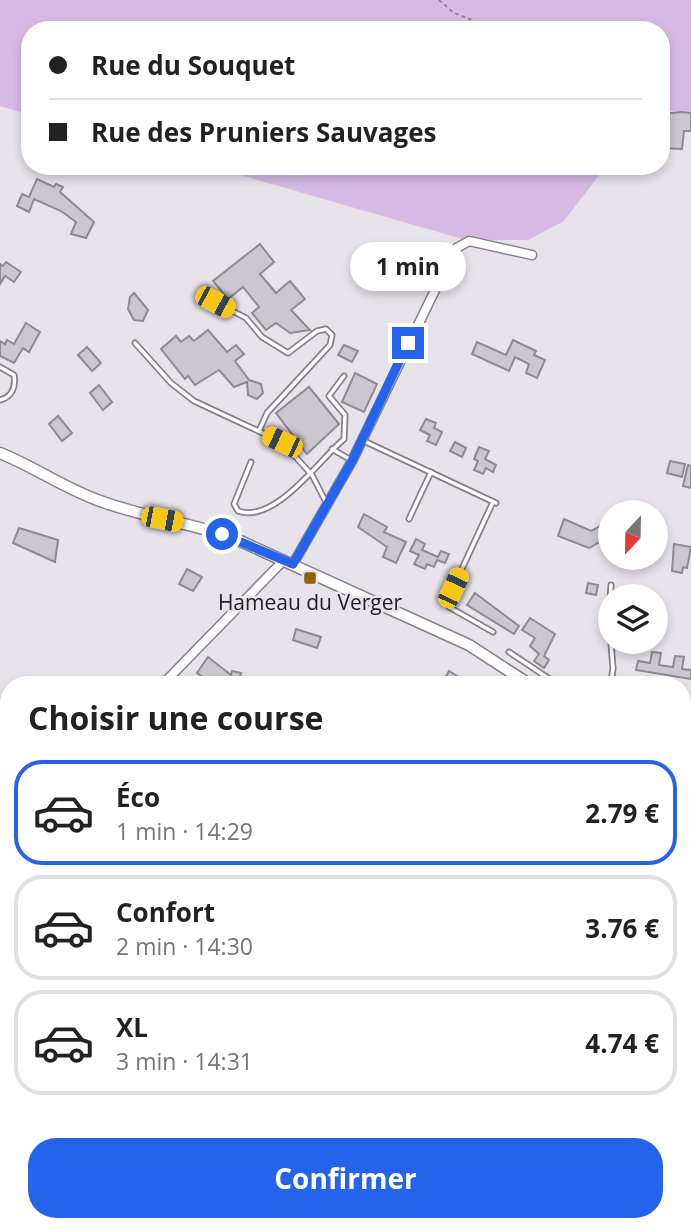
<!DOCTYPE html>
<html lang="fr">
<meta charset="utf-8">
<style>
:root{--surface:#fff;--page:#f2f2f2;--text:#222;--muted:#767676;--line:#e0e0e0;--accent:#2563eb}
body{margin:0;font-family:"Open Sans",sans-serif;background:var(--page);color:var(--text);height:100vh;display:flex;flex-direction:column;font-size:26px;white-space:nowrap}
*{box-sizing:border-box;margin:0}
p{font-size:23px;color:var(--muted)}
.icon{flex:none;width:38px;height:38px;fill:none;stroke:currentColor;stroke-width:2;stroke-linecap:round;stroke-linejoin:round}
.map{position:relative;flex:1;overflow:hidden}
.sheet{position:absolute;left:0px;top:676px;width:691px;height:556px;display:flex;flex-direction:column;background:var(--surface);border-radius:28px 28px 0 0;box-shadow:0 4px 10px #0003}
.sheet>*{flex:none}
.guide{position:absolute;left:21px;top:21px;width:649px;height:154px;border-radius:28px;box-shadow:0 4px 10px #0003;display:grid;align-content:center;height:154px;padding:0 28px;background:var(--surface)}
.needle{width:46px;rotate:202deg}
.tools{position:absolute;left:598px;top:500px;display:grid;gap:14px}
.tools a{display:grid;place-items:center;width:70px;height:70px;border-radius:50%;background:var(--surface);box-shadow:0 4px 10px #0003;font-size:35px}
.end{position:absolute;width:32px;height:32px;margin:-16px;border:9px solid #2563eb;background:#fff;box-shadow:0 0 0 4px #fff}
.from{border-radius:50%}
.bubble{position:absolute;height:49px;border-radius:24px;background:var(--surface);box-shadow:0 4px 10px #0003;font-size:23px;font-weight:700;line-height:49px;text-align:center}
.car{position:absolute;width:21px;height:42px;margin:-21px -10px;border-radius:9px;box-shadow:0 0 5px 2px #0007;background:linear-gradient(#f5c518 24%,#345 0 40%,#f5c518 0 76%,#345 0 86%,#f5c518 0)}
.guide b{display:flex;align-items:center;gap:24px;height:66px;font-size:26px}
.guide b+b{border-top:2px solid var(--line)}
.guide i{width:18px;height:18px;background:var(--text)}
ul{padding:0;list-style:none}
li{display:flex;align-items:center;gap:21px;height:105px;margin:0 14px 10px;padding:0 14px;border:4px solid var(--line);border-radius:28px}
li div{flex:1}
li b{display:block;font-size:26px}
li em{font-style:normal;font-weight:700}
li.on{border-color:var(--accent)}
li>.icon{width:63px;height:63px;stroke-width:1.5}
h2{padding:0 28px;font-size:32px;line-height:84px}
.action{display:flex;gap:14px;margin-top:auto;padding:14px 28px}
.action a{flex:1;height:80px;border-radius:28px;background:var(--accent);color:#fff;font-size:28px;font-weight:700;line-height:80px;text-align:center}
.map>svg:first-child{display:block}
.built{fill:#dfd5e5}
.green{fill:#d6bae4}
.building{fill:#ccc6cf;stroke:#8e8991;stroke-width:2}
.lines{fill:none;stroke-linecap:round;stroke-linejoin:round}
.service-casing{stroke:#868089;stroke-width:7}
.minor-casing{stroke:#868089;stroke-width:11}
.tertiary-casing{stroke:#868089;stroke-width:13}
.secondary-casing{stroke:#868089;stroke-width:14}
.trunk-casing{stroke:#c1c1c2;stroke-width:16}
.motorway-casing{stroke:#c1c1c2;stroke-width:18}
.path{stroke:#8a868c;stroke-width:2;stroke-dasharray:3.5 3.5;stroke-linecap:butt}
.service{stroke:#fff;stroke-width:3.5}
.minor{stroke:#fff;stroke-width:8}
.tertiary{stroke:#fff;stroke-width:10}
.secondary{stroke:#fff;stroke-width:10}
.trunk{stroke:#d0a654;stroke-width:12}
.motorway{stroke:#c48f29;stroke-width:14}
.rail-casing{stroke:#373438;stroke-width:5}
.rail{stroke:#e8e2eb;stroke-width:2.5;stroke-dasharray:8;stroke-linecap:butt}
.route{stroke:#2563eb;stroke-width:9}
.poi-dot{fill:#8e640a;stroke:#e8e2eb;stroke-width:2.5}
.labels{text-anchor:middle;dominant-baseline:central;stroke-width:5;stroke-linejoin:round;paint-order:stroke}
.poi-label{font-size:21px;fill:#232124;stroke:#e8e2eb}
</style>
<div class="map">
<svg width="691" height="1232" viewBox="0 0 691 1232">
<rect width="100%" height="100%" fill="#e8e2eb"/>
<polygon class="built" points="682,891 691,891 691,989 683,989"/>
<g class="green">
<polygon points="0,0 691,0 691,115 662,108 662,30 30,30 30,115 0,106"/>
<polygon points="209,166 606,166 564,221 528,240 466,240"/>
</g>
<g class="building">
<polygon points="682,112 691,113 691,131 684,131 682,149 662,148 662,114"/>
<polygon points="37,179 54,187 56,184 63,187 60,192 94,222 86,238 71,234 76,222 61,211 34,199 29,212 17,206 22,194 29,197"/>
<polygon points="260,244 274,262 260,274 276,293 290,281 305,299 291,310 310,330 290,333 276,323 266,330 252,313 259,307 243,287 228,299 213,281"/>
<polygon points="6,262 21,272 14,282 5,276 0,284 0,264 3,266"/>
<polygon points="134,293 148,310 143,321 134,320 128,309 130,297"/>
<polygon points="26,323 40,332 29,352 23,348 14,363 0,356 0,341 5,344 7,340 14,344"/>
<polygon points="208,330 227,352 236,345 244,354 235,361 249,380 261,384 263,393 257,399 248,395 247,382 234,387 219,370 195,385 188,376 185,379 161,349 176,336 181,342 189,336 194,341"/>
<polygon points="513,340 536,351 534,355 545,360 537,378 526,373 529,364 515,357 509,371 472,354 477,342 506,355"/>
<polygon points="344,345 358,351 352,362 338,355"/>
<polygon points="87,347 101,363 92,371 78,355"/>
<polygon points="355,373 377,384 364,412 342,402"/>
<polygon points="99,385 112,402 103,410 90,393"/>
<polygon points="309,387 339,424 307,454 276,413"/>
<polygon points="58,416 72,433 62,441 49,424"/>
<polygon points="426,419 436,423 434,428 442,432 436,445 427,441 430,435 420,430"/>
<polygon points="455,442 466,448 462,457 450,451"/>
<polygon points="479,447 489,451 485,459 496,465 493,472 486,468 483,474 474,470 478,461 474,459"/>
<polygon points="670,461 685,464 682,477 667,473"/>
<polygon points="688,465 691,466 691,488 683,486"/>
<polygon points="364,514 387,527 384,532 406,542 396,563 383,557 387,547 358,527"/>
<polygon points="564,519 591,531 602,525 608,537 589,548 558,536"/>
<polygon points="19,528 58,540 55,562 13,543"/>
<polygon points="416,539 425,544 422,550 438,557 441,551 449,554 445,563 437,560 434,567 427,564 425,569 414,564 419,555 410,551"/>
<polygon points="674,544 691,547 687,568 683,567 682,573 672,571"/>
<polygon points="187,569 202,577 193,591 179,584"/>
<polygon points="588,583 598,585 596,595 586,593"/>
<polygon points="475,593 519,626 514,634 467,605"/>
<polygon points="530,618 555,634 544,656 549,660 544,668 534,661 539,654 530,646 535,638 522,630"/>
<polygon points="296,629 321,637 317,648 293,640"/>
<polygon points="652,652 661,653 659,665 673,667 675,656 684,657 682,669 691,670 691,679 636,670 638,661 650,663"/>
<polygon points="208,657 231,675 232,671 241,673 240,677 260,681 260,684 213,684 197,673"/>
<polygon points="449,671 457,676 470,684 455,684 445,678"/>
<polygon points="0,704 9,706 9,739 0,738"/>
<polygon points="691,932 691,948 682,949 682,934"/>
<polygon points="376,1223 386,1223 393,1232 365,1232"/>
</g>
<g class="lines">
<g class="service-casing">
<g id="service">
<polyline points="215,302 246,318 262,337 288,353 317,331 326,329 332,335 330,345 267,413 259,431"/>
<polyline points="135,343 171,383 194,401 282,442 312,475 327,504"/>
<path d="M0 367 14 375C16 387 12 397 0 400"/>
<polyline points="364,441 496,503"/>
<polyline points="332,449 351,460"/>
<path d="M251 462 234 504 238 511C275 524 319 460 344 439L345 415 329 396 344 376"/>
<polyline points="409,519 431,472"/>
<polyline points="493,632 449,607 453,588 493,502"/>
<polyline points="509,652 557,684"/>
<polyline points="611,684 613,668 609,619 611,585"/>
</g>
</g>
<g class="minor-casing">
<g id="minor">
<polyline points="293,564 352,461 455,249 469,241 532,255"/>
<polyline points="163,684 284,560"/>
</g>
</g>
<g class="tertiary-casing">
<g id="tertiary">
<path d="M0 453C35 467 67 490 103 502 147 518 194 523 238 540L469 645 529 684"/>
<polyline points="682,762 691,765"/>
</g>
</g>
<g class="secondary-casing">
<g id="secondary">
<polyline points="682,1000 691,999"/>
<polyline points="333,1232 343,1223"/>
</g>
</g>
<g class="trunk-casing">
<g id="trunk">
<polyline points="682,854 691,854"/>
<polyline points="0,861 9,861"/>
<polyline points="0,877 9,877"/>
</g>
</g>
<g class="motorway-casing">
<polyline id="motorway" points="683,872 691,872"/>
</g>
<g class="path">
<polyline points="439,0 454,13 472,20"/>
<polyline points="58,1232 59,1223"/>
</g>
<use href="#service" class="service"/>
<use href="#minor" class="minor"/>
<use href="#tertiary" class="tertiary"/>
<use href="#secondary" class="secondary"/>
<use href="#trunk" class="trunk"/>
<use href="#motorway" class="motorway"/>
<g class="rail-casing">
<g id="rail">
<polyline points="682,826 691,826"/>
<polyline points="0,833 9,832"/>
</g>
</g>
<use href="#rail" class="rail"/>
</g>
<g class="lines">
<polyline class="route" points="222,534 293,564 352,461 408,343"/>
</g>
<rect class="poi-dot" x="303" y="571" width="14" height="14" rx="3.5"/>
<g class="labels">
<g class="poi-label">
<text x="310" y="602">Hameau du Verger</text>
</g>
</g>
</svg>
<div class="tools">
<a><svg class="needle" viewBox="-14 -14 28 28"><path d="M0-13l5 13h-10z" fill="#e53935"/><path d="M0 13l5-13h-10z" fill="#767676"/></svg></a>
<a><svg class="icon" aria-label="layers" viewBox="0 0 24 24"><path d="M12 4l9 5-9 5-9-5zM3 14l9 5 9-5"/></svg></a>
</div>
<i class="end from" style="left:222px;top:534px"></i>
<i class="end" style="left:408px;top:343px"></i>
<div class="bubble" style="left:350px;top:242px;width:116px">1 min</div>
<i class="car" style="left:215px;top:302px;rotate:118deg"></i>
<i class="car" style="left:282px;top:442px;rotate:295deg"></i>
<i class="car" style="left:162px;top:519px;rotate:101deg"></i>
<i class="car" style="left:453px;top:588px;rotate:25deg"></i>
<div class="guide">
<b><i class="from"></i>Rue du Souquet</b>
<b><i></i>Rue des Pruniers Sauvages</b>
</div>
<section class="sheet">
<h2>Choisir une course</h2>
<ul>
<li class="on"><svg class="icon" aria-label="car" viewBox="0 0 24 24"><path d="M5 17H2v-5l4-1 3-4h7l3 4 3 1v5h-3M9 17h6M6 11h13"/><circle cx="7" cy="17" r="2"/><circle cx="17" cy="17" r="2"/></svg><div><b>Éco</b><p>1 min · 14:29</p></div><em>2.79 €</em></li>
<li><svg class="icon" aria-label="car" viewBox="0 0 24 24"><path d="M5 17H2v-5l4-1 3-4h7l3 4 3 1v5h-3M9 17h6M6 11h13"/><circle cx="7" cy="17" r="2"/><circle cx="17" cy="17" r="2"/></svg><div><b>Confort</b><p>2 min · 14:30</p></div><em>3.76 €</em></li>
<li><svg class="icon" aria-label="car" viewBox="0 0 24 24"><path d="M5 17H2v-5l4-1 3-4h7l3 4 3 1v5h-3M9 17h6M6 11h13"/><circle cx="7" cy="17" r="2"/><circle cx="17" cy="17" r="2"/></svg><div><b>XL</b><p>3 min · 14:31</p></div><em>4.74 €</em></li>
</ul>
<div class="action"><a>Confirmer</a></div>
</section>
</div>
